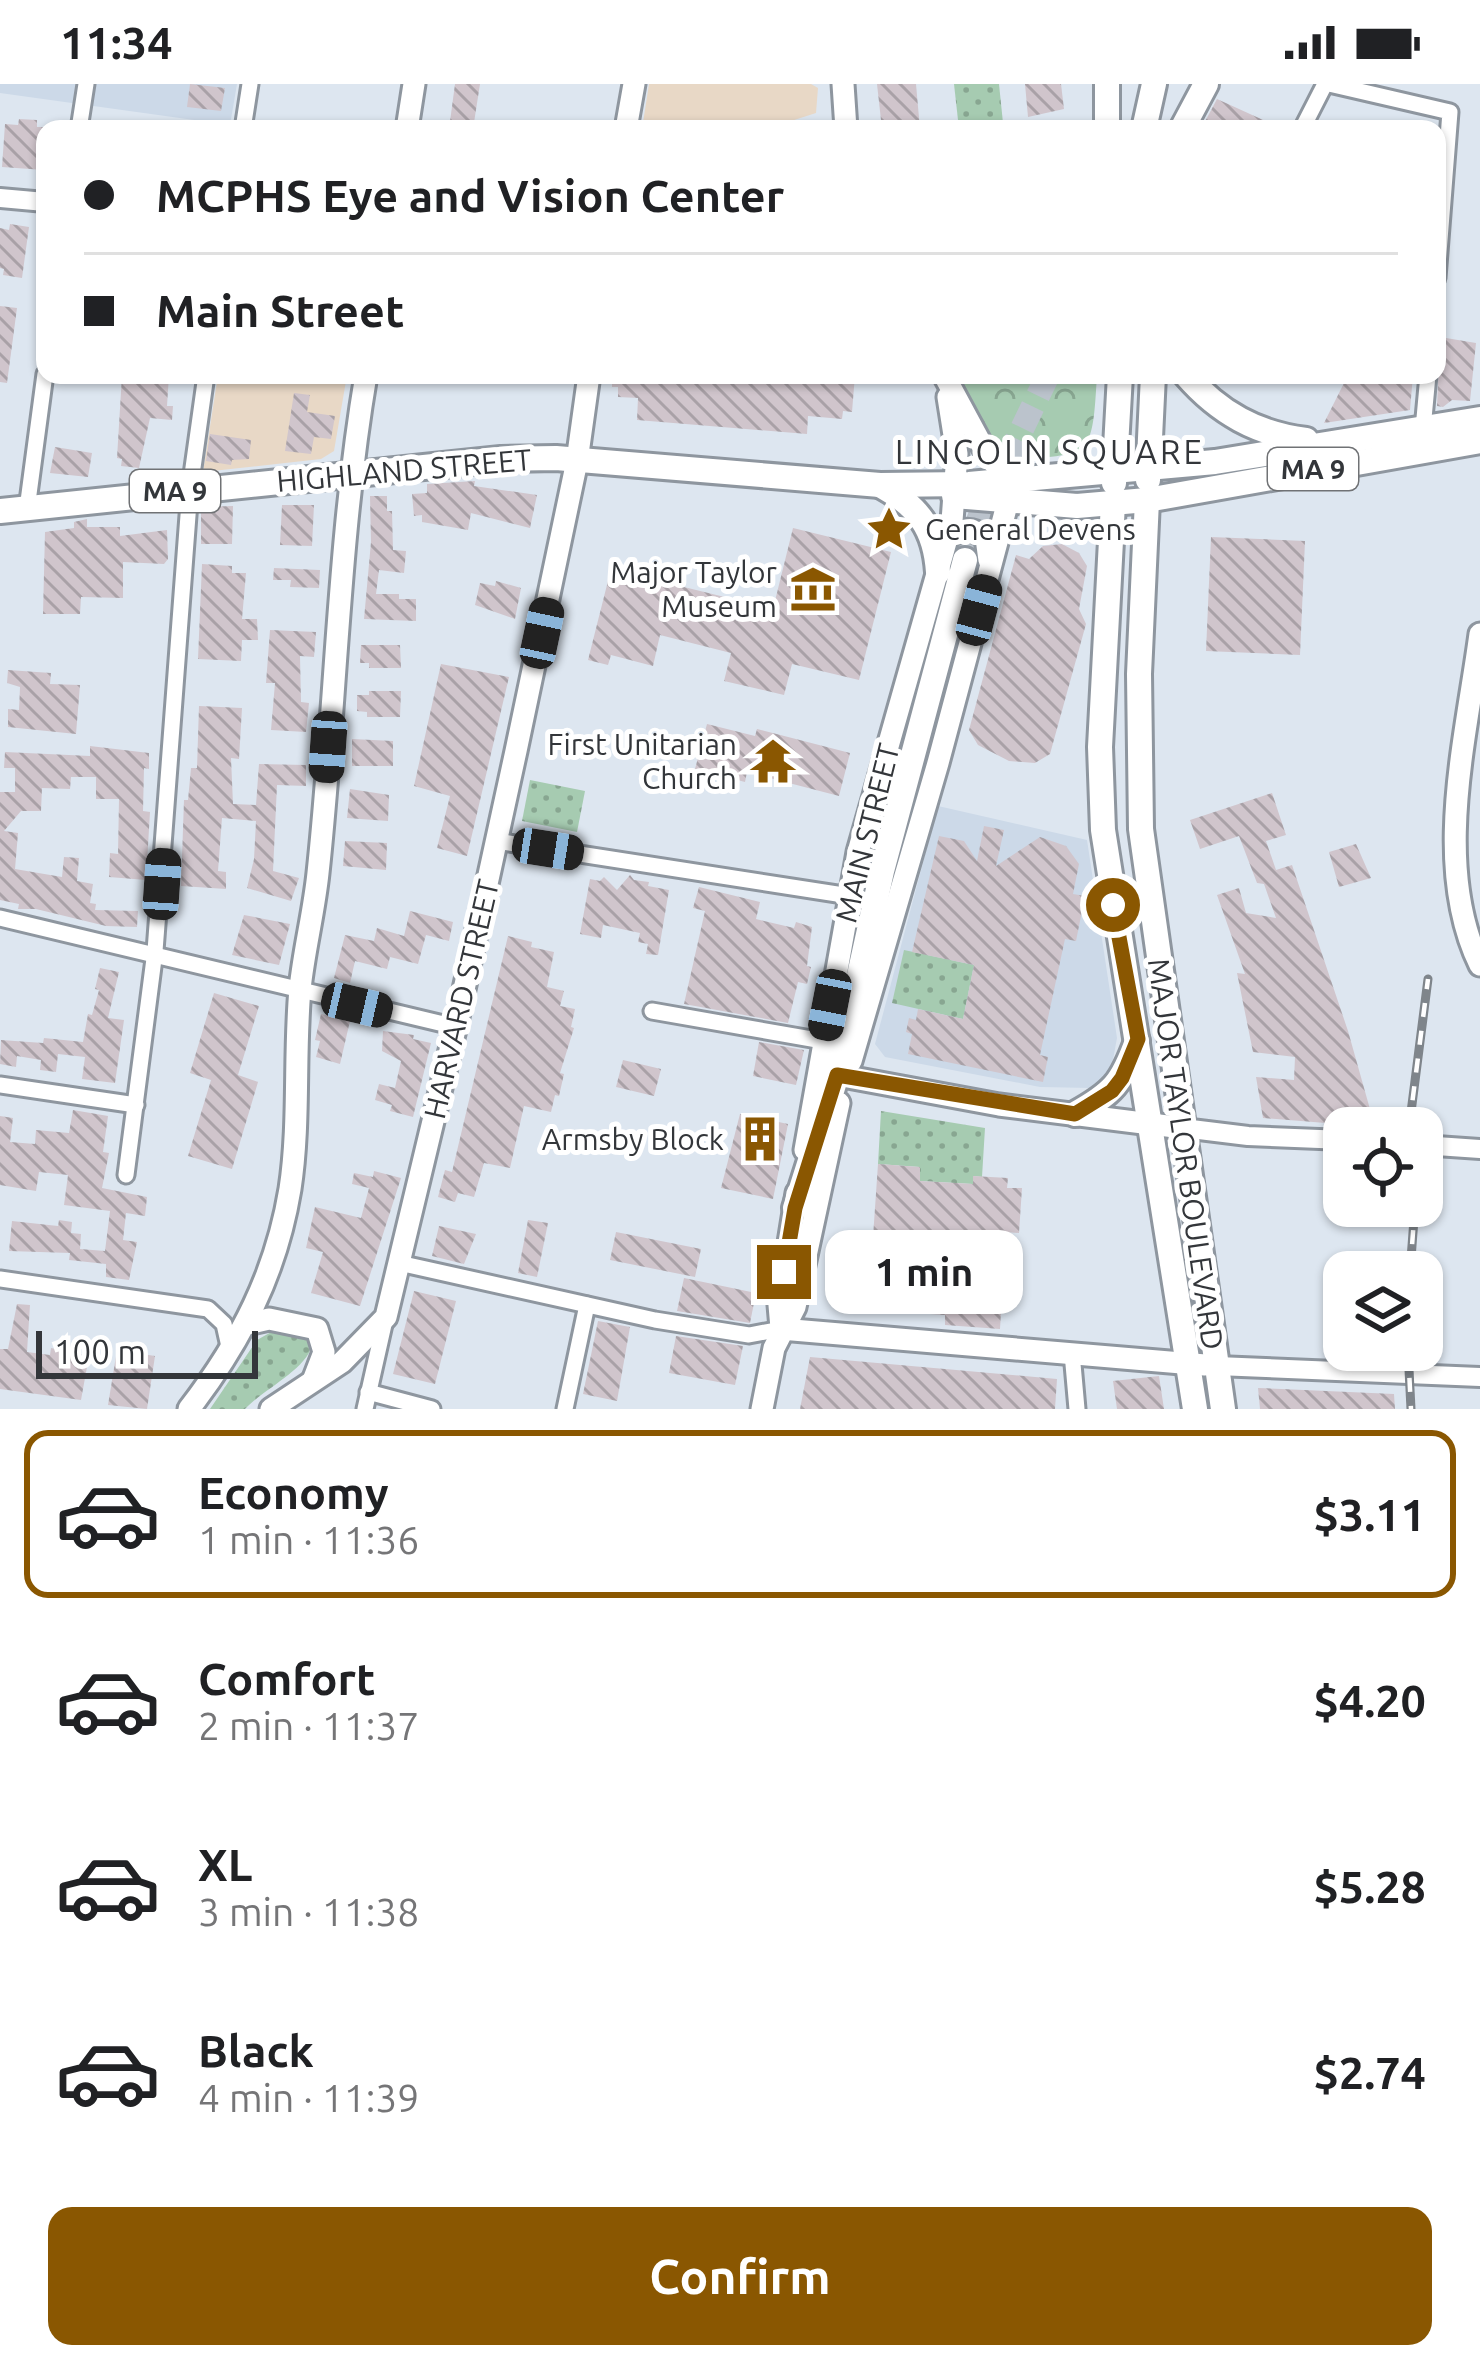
<!DOCTYPE html>
<meta charset="utf-8">
<style>
:root{--surface:#fff;--page:#f2f2f2;--text:#202124;--muted:#757577;--line:#e0e0e0;--accent:#8a5701}
body{margin:0;font-family:Ubuntu,sans-serif;background:var(--page);color:var(--text);height:100vh;display:flex;flex-direction:column;font-size:45px;white-space:nowrap}
*{box-sizing:border-box;margin:0}
p{font-size:39px;color:var(--muted)}
.icon{flex:none;width:66px;height:66px;fill:none;stroke:currentColor;stroke-width:2;stroke-linecap:round;stroke-linejoin:round}
.map{position:relative;height:1325px;overflow:hidden}
.drawer{display:flex;flex-direction:column;background:var(--surface);flex:1}
.drawer>*{flex:none}
.top-card{position:absolute;left:36px;top:36px;width:1410px;height:264px;border-radius:24px;box-shadow:0 3px 9px #0004;display:grid;align-content:center;height:264px;padding:0 48px;background:var(--surface)}
.buttons{position:absolute;left:1323px;top:1023px;display:grid;gap:24px}
.buttons a{display:grid;place-items:center;width:120px;height:120px;border-radius:24px;background:var(--surface);box-shadow:0 3px 9px #0004;font-size:60px}
.scale{position:absolute;left:36px;bottom:30px;width:222px;box-sizing:border-box;padding-left:12px;border:6px solid #33363a;border-top:0;font-size:33px;line-height:42px;white-space:nowrap;color:#33363a;-webkit-text-stroke:9px #fff;paint-order:stroke}
.end{position:absolute;width:54px;height:54px;margin:-27px;border:15px solid #8a5701;background:#fff;box-shadow:0 0 0 6px #fff}
.from{border-radius:50%}
.bubble{position:absolute;height:84px;border-radius:24px;background:var(--surface);box-shadow:0 3px 9px #0004;font-size:39px;font-weight:700;line-height:84px;text-align:center}
.car{position:absolute;width:36px;height:72px;margin:-36px -18px;border-radius:15px;box-shadow:0 0 9px 3px #0007;background:linear-gradient(#222 24%,#8ab4d8 0 40%,#222 0 76%,#8ab4d8 0 86%,#222 0)}
.top-card b{display:flex;align-items:center;gap:42px;height:114px;font-size:45px}
.top-card b+b{border-top:3px solid var(--line)}
.top-card i{width:30px;height:30px;background:var(--text)}
ul{padding:21px 0 0;list-style:none}
li{display:flex;align-items:center;gap:36px;height:168px;margin:0 24px 18px;padding:0 24px;border:6px solid transparent;border-radius:24px}
li div{flex:1}
li b{display:block;font-size:45px}
li em{font-style:normal;font-weight:700}
li.current{border-color:var(--accent)}
li>.icon{width:108px;height:108px;stroke-width:1.5}
.primary-button{display:flex;gap:24px;margin-top:auto;padding:24px 48px}
.primary-button a{flex:1;height:138px;border-radius:24px;background:var(--accent);color:#fff;font-size:48px;font-weight:700;line-height:138px;text-align:center}
.status{display:flex;justify-content:space-between;align-items:center;height:84px;padding:0 60px;background:var(--surface);direction:ltr}
.status svg{height:33px;fill:currentColor}
.map>svg:first-child{display:block}
.commercial{fill:#e8d8c6}
.built{fill:#ccd9e8}
.grass{fill:url(#grass-dots)}
.park{fill:url(#park-crowns)}
.building{fill:url(#building-back-hatch)}
.lines{fill:none;stroke-linecap:round;stroke-linejoin:round}
.primary-tunnel{stroke:#bbc3cc;stroke-width:24;stroke-dasharray:24 12;stroke-linecap:butt}
.minor-casing{stroke:#8e969f;stroke-width:21}
.tertiary-casing{stroke:#8e969f;stroke-width:24}
.secondary-casing{stroke:#8e969f;stroke-width:27}
.primary-casing{stroke:#8e969f;stroke-width:30}
.trunk-casing{stroke:#8e969f;stroke-width:30}
.minor{stroke:#fff;stroke-width:15}
.tertiary{stroke:#fff;stroke-width:18}
.secondary{stroke:#fff;stroke-width:21}
.primary{stroke:#fff;stroke-width:24}
.trunk{stroke:#fff;stroke-width:24}
.rail-casing{stroke:#7f858b;stroke-width:9}
.rail{stroke:#fff;stroke-width:4.5;stroke-dasharray:14;stroke-linecap:butt}
.route{stroke:#8a5701;stroke-width:15}
.labels{text-anchor:middle;dominant-baseline:central;stroke-width:10;stroke-linejoin:round;paint-order:stroke}
.shield{fill:#fff;stroke:#707275;stroke-width:3}
.shield-label{font-size:27px;font-weight:bold;fill:#33363a}
.street-label{font-size:30px;fill:#33363a;stroke:#fff}
.poi-label{font-size:30px;fill:#33363a;stroke:#fff;text-anchor:end}
.neighbourhood-label{font-size:33px;letter-spacing:3px;fill:#33363a;stroke:#fff}
</style>
<div class="status"><b>11:34</b><svg viewBox="0 0 49 12"><path d="M0 12V9h3v3zM5 12V6h3v6zM10 12V3h3v9zM15 12V0h3v12zM26 1h20v11H26zM47 4h2v5h-2z"/></svg></div>
<div class="map">
<svg width="1480" height="1325" viewBox="0 0 1480 1325">
<defs>
<pattern id="grass-dots" width="8" height="8" patternUnits="userSpaceOnUse" patternTransform="scale(3)"><rect width="8" height="8" fill="#a6cbb1"/><path d="M2 2h.1M6 6h.1" fill="none" stroke="#88a691" stroke-width="1.8" stroke-linecap="round"/></pattern>
<pattern id="park-crowns" width="20" height="18" patternUnits="userSpaceOnUse" patternTransform="scale(3)"><rect width="20" height="18" fill="#a6cbb1"/><path d="M2 6a3 3 0 1 1 6 0M12 15a3 3 0 1 1 6 0" fill="none" stroke="#88a691"/></pattern>
<pattern id="building-back-hatch" width="6" height="6" patternUnits="userSpaceOnUse" patternTransform="scale(3)"><rect width="6" height="6" fill="#d0c5cc"/><path d="M-1 5l2 2M0 0l6 6M5-1l2 2" fill="none" stroke="#a9a1a7"/></pattern>
</defs>
<rect width="100%" height="100%" fill="#dde6f0"/>
<g class="commercial">
<polygon points="649,0 811,0 818,4 816,29 766,45 642,45"/>
<polygon points="218,291 347,291 334,367 321,375 203,388"/>
</g>
<g class="built">
<polygon points="0,0 237,0 230,41 0,9"/>
<polygon points="938,722 1087,756 1117,954 1110,992 1091,1004 1040,1003 885,973 875,960"/>
</g>
<g class="grass">
<polygon points="954,0 999,0 1003,39 959,45"/>
<polygon points="530,696 585,707 577,748 522,737"/>
<polygon points="904,866 974,881 963,935 892,919"/>
<polygon points="881,1027 985,1044 982,1093 974,1092 973,1100 920,1097 920,1083 878,1080"/>
<path d="M273 1247 304 1251 312 1262C305 1286 264 1305 245 1325H210L257 1256Z"/>
</g>
<path class="park" d="M996 291H1097C1092 374 1093 370 1011 376L1002 371 962 298Z"/>
<g class="building">
<polygon points="190,0 225,4 221,27 187,23"/>
<polygon points="455,0 480,0 473,45 449,45"/>
<polygon points="877,0 916,0 920,45 882,45"/>
<polygon points="1025,0 1061,0 1064,25 1028,33"/>
<polygon points="1217,15 1283,45 1201,45"/>
<polygon points="19,35 37,36 37,43 45,43 44,86 2,83 5,40 18,41"/>
<polygon points="10,140 29,143 22,194 3,191 4,185 0,184 0,144 9,146"/>
<polygon points="0,222 17,224 7,299 0,298"/>
<polygon points="1440,253 1476,259 1470,317 1452,316 1443,323 1437,322"/>
<polygon points="122,291 169,291 167,322 173,322 172,336 150,334 139,384 121,382 122,375 117,374"/>
<polygon points="612,291 855,291 852,328 843,327 842,335 808,332 807,350 637,336 638,314 618,313 618,303 612,303"/>
<polygon points="1348,291 1413,291 1410,326 1324,339"/>
<polygon points="294,309 310,311 307,328 335,332 331,355 314,353 311,370 285,367"/>
<polygon points="210,350 251,356 249,375 232,376 231,381 206,377"/>
<polygon points="55,363 92,369 88,393 50,389"/>
<polygon points="475,397 474,402 537,411 530,444 471,429 468,446 422,438 422,431 414,432 412,410 427,409 427,400"/>
<polygon points="370,412 387,412 387,427 392,427 393,466 406,467 404,489 379,486 376,510 399,510 399,515 416,515 416,537 364,535 371,458"/>
<polygon points="282,421 314,421 312,462 280,461"/>
<polygon points="233,422 232,460 201,460 201,423"/>
<polygon points="87,435 87,443 120,443 120,452 167,446 168,475 164,480 123,478 123,514 81,513 80,530 43,530 45,448 74,444 74,438"/>
<polygon points="793,444 891,468 859,596 792,580 784,611 724,597 731,569 660,551 653,582 611,571 608,581 588,576 611,485 773,525"/>
<polygon points="1211,453 1305,457 1300,571 1206,567"/>
<polygon points="1062,460 1079,469 1087,482 1079,525 1086,540 1050,670 1035,679 1009,677 978,661 969,646 1016,471 1029,475 1043,462"/>
<polygon points="202,480 232,482 232,489 246,489 242,535 257,535 258,556 242,556 241,577 198,575"/>
<polygon points="274,484 320,486 319,504 290,503 291,496 273,496"/>
<polygon points="496,497 521,504 515,535 475,521 480,499 495,502"/>
<polygon points="270,546 316,548 314,573 300,572 301,618 309,619 306,648 271,646 275,599 266,599"/>
<polygon points="361,561 400,561 401,584 369,584 369,579 360,579"/>
<polygon points="441,580 509,593 467,772 437,764 450,712 414,702"/>
<polygon points="8,586 51,589 50,600 80,601 76,650 8,643 8,625 19,626 20,603 7,599"/>
<polygon points="369,607 401,607 400,633 367,633 367,628 357,627 357,611 369,611"/>
<polygon points="199,622 242,624 239,675 231,674 233,720 256,721 259,680 306,681 306,702 277,701 273,787 299,794 291,817 247,804 254,775 256,737 222,734 218,787 226,788 226,805 181,802 184,716 188,716 191,684 197,684"/>
<polygon points="707,640 755,652 757,645 850,669 839,712 747,688 745,698 695,685"/>
<polygon points="352,655 393,657 393,682 352,682"/>
<polygon points="90,662 149,669 149,685 144,684 143,727 150,728 146,796 109,793 110,769 118,770 119,715 96,715 96,693 71,693 70,705 42,704 41,727 21,727 4,747 18,749 15,785 62,793 64,773 79,774 77,797 93,800 90,819 96,820 95,826 138,827 137,843 106,842 36,825 18,825 19,820 0,816 0,708 15,708 15,684 4,684 5,668 90,672"/>
<polygon points="350,705 389,711 388,737 347,734"/>
<polygon points="1272,709 1286,751 1266,757 1276,786 1292,781 1348,947 1375,1043 1263,1034 1256,993 1294,996 1295,973 1253,968 1237,889 1245,890 1217,811 1239,804 1246,829 1276,834 1264,800 1257,799 1239,752 1200,765 1190,736"/>
<polygon points="984,742 1004,746 996,782 1040,753 1066,762 1079,780 1073,810 1085,812 1076,857 1065,855 1040,971 1048,973 1043,998 908,970 912,950 906,948 909,934 916,936 918,925 963,935 974,881 912,868 939,752 964,757 977,777"/>
<polygon points="345,757 387,759 386,786 343,782"/>
<polygon points="1356,760 1371,794 1339,803 1329,768"/>
<polygon points="630,791 634,796 649,798 648,802 669,806 658,871 646,870 648,860 638,858 640,849 603,841 601,854 580,850 590,795 600,797 604,793 617,806"/>
<polygon points="699,803 760,818 756,835 794,844 796,838 812,843 807,882 811,883 807,900 798,898 788,939 684,920 705,827 693,824"/>
<polygon points="410,827 453,838 449,857 426,851 418,880 390,873 387,885 355,877 350,899 334,894 345,851 374,857 377,844 404,852"/>
<polygon points="244,831 290,840 279,881 232,871"/>
<polygon points="508,852 532,858 531,863 554,868 547,903 564,907 560,922 575,925 571,943 574,944 560,989 564,990 559,1012 555,1011 551,1028 524,1022 510,1084 484,1079 474,1113 458,1109 455,1118 438,1113 445,1086 452,1088"/>
<polygon points="100,884 119,888 108,934 124,936 115,999 82,995 85,973 58,970 56,988 40,986 41,976 17,972 16,983 0,980 1,956 43,959 44,954 83,958 88,930 92,931 99,906 95,905"/>
<polygon points="214,909 259,922 238,991 258,998 232,1085 188,1072 211,996 190,989"/>
<polygon points="321,930 350,937 340,980 316,973 320,957 315,956"/>
<polygon points="383,947 414,951 413,955 431,959 413,1033 390,1027 392,1021 375,1016 379,1000 395,1004 401,977 382,967"/>
<polygon points="759,958 804,966 796,1001 753,992"/>
<polygon points="623,976 661,985 654,1012 616,1003"/>
<polygon points="73,1026 108,1032 103,1068 109,1069 102,1104 147,1113 145,1132 126,1129 123,1156 137,1158 129,1196 106,1193 106,1180 69,1176 70,1169 9,1167 12,1137 58,1142 59,1136 72,1138 71,1149 81,1150 80,1165 105,1167 110,1127 64,1121 68,1091 39,1088 36,1107 0,1101 0,1032 13,1034 10,1058 35,1060 36,1046 69,1049"/>
<polygon points="740,1030 788,1040 773,1115 721,1104"/>
<polygon points="878,1080 920,1083 920,1097 973,1100 973,1092 1008,1094 1007,1104 1022,1104 1019,1149 1006,1148 1000,1245 945,1241 945,1231 868,1226 868,1217 834,1215 835,1195 870,1197"/>
<polygon points="374,1087 401,1094 360,1222 311,1209 323,1168 306,1164 315,1123 361,1134 369,1104 352,1100 354,1089 373,1093"/>
<polygon points="528,1136 548,1139 537,1193 518,1189"/>
<polygon points="439,1142 476,1150 464,1180 432,1172"/>
<polygon points="616,1148 701,1165 695,1193 610,1176"/>
<polygon points="684,1194 756,1209 750,1239 677,1227"/>
<polygon points="414,1207 456,1217 435,1300 393,1290"/>
<polygon points="17,1220 30,1221 27,1268 50,1271 51,1264 89,1272 81,1316 0,1305 0,1265 8,1265"/>
<polygon points="598,1237 630,1243 617,1317 583,1310"/>
<polygon points="676,1252 743,1262 735,1301 669,1289"/>
<polygon points="117,1266 155,1272 147,1325 108,1321"/>
<polygon points="810,1273 1057,1295 1055,1325 800,1325"/>
<polygon points="1159,1292 1164,1325 1117,1325 1113,1297"/>
<polygon points="1258,1304 1394,1310 1395,1325 1260,1325"/>
</g>
<g class="lines">
<polyline class="primary-tunnel" points="965,476 979,434 1048,291"/>
<g class="minor-casing">
<g id="minor">
<polyline points="1329,0 1450,28 1437,194"/>
<polyline points="79,45 86,0"/>
<polyline points="243,45 250,0"/>
<polyline points="1302,45 1325,0"/>
<polyline points="1423,345 1428,291"/>
<polyline points="27,425 45,290"/>
<polyline points="496,757 850,812"/>
<polyline points="0,834 456,943"/>
<polyline points="652,927 823,957"/>
<polyline points="0,1001 136,1021"/>
<polyline points="126,1091 155,867 190,405 206,291"/>
<polyline points="399,1179 655,1236 749,1251 781,1245"/>
<polyline points="0,1195 208,1225 224,1240 230,1267"/>
<polyline points="1072,1269 1077,1325"/>
<polyline points="368,1308 432,1325"/>
<polyline points="365,1325 385,1236"/>
<polyline points="565,1325 587,1221"/>
</g>
</g>
<g class="tertiary-casing">
<g id="tertiary">
<polyline points="0,114 45,118"/>
<polyline points="1183,1044 1248,1052 1344,1056"/>
<polyline points="1422,1061 1480,1065"/>
<polyline points="1217,1282 1480,1293"/>
</g>
</g>
<g class="secondary-casing">
<g id="secondary">
<polyline points="843,0 846,45"/>
<polyline points="407,45 414,0"/>
<polyline points="626,45 634,0"/>
<path d="M948 452C962 445 973 443 986 454L989 476"/>
<path d="M1480 550C1466 655 1432 782 1480 881"/>
<polyline points="851,977 938,679 1008,417 1007,396 985,367 944,291"/>
<polyline points="837,991 999,1021 1183,1044"/>
<polyline points="805,1066 858,768 952,437 957,370 948,313"/>
<polyline points="247,1240 269,1235 317,1245 324,1268 314,1294"/>
<polyline points="781,1244 779,1221 797,1109"/>
<polyline points="781,1245 1205,1281"/>
<path d="M189 1325C241 1257 276 1190 290 1105 300 1040 294 971 300 905 304 866 314 828 318 789 336 622 338 456 366 291"/>
<polyline points="271,1325 342,1278 386,1233 458,933 516,667 577,377 589,291"/>
<polyline points="762,1325 774,1264 795,1223 839,1019"/>
</g>
</g>
<g class="primary-casing">
<g id="primary">
<polyline points="1107,0 1107,45"/>
<path d="M880 401C918 422 935 444 938 488"/>
<polyline points="1147,416 1139,590 1141,745 1223,1325"/>
<polyline points="1113,419 1100,663 1103,746 1195,1325"/>
<path d="M1075 1030C1113 1009 1122 999 1137 957"/>
<polyline points="795,1124 837,991 882,787 965,476"/>
</g>
</g>
<g class="trunk-casing">
<g id="trunk">
<polyline points="1144,45 1154,0"/>
<polyline points="1182,45 1206,0"/>
<path d="M1186 291C1219 329 1257 350 1306 356"/>
<polyline points="1148,396 1153,291"/>
<polyline points="1114,399 1120,291"/>
<polyline points="954,412 1077,422 1147,416 1480,357"/>
<polyline points="0,427 501,375 556,374 880,401 969,400 1215,378 1480,335"/>
</g>
</g>
<use href="#minor" class="minor"/>
<use href="#tertiary" class="tertiary"/>
<use href="#secondary" class="secondary"/>
<use href="#primary" class="primary"/>
<use href="#trunk" class="trunk"/>
<g class="rail-casing">
<g id="rail">
<polyline points="1409,1044 1428,895"/>
<polyline points="1410,1188 1415,1122"/>
<polyline points="1408,1266 1411,1325"/>
</g>
</g>
<use href="#rail" class="rail"/>
</g>
<g class="lines">
<polyline class="route" points="784,1188 795,1124 837,991 1075,1030 1112,1007 1122,994 1138,955 1113,821"/>
</g>
<defs>
<g id="sight-bare" transform="scale(3.6)"><path d="M0-6L1.8-2.2L6-1.7L2.9 1.2L3.7 5.4L0 3.3L-3.7 5.4L-2.9 1.2L-6-1.7L-1.8-2.2Z" fill="#8a5701" stroke="#fff" stroke-width="2.5" paint-order="stroke"/></g>
<g id="museum-bare" transform="scale(3.6)"><path d="M0-6L6-3V-2H-6V-3ZM-5-1h2V3h-2ZM-1-1h2V3h-2ZM3-1h2V3H3ZM-6 4H6V6H-6Z" fill="#8a5701" stroke="#fff" stroke-width="2.5" paint-order="stroke"/></g>
<g id="temple-bare" transform="scale(3.6)"><path d="M0-6L5-2H3V0L6.5 2.5H4V6H1.5V3h-3V6H-4V2.5H-6.5L-3 0V-2H-5Z" fill="#8a5701" stroke="#fff" stroke-width="2.5" paint-order="stroke"/></g>
<g id="building-bare" transform="scale(3.6)"><path d="M-4-6H4V6H1V3H-1V6H-4ZM-2.5-4.3h1.7v1.8h-1.7ZM.8-4.3h1.7v1.8H.8ZM-2.5-1h1.7V.8h-1.7ZM.8-1h1.7V.8H.8Z" fill="#8a5701" stroke="#fff" stroke-width="2.5" paint-order="stroke"/></g>
</defs>
<g fill-rule="evenodd">
<use href="#sight-bare" x="889" y="445"/>
<use href="#museum-bare" x="813" y="505"/>
<use href="#temple-bare" x="773" y="677"/>
<use href="#building-bare" x="760" y="1055"/>
</g>
<g class="labels">
<g class="shield">
<rect x="1268" y="364" width="90" height="42" rx="9"/>
<rect x="130" y="386" width="90" height="42" rx="9"/>
</g>
<g class="shield-label">
<text x="1313" y="385">MA 9</text>
<text x="175" y="407">MA 9</text>
</g>
<g class="street-label">
<text transform="translate(404 386) rotate(-5)">HIGHLAND STREET</text>
<text transform="translate(867 749) rotate(-76)">MAIN STREET</text>
<text transform="translate(461 915) rotate(-77)">HARVARD STREET</text>
<text transform="translate(1186 1070) rotate(82)">MAJOR TAYLOR BOULEVARD</text>
</g>
<g class="poi-label">
<text x="925" y="445" text-anchor="start">General Devens</text>
<text x="777" y="488">Major Taylor<tspan x="777" dy="34">Museum</tspan></text>
<text x="737" y="660">First Unitarian<tspan x="737" dy="34">Church</tspan></text>
<text x="724" y="1055">Armsby Block</text>
</g>
<g class="neighbourhood-label">
<text x="1050" y="367">LINCOLN SQUARE</text>
</g>
</g>
</svg>
<div class="buttons">
<a><svg class="icon" aria-label="locate" viewBox="0 0 24 24"><circle cx="12" cy="12" r="6"/><path d="M12 2v4M12 18v4M2 12h4M18 12h4"/></svg></a>
<a><svg class="icon" aria-label="layers" viewBox="0 0 24 24"><path d="M12 4l9 5-9 5-9-5zM3 14l9 5 9-5"/></svg></a>
</div>
<div class="scale">100 m</div>
<i class="end from" style="left:1113px;top:821px"></i>
<i class="end" style="left:784px;top:1188px"></i>
<div class="bubble" style="left:825px;top:1146px;width:198px">1 min</div>
<i class="car" style="left:979px;top:526px;rotate:15deg"></i>
<i class="car" style="left:542px;top:549px;rotate:12deg"></i>
<i class="car" style="left:328px;top:663px;rotate:184deg"></i>
<i class="car" style="left:548px;top:765px;rotate:99deg"></i>
<i class="car" style="left:162px;top:800px;rotate:4deg"></i>
<i class="car" style="left:357px;top:921px;rotate:103deg"></i>
<i class="car" style="left:830px;top:921px;rotate:191deg"></i>
<div class="top-card">
<b><i class="from"></i>MCPHS Eye and Vision Center</b>
<b><i></i>Main Street</b>
</div>
</div>
<section class="drawer">
<ul>
<li class="current"><svg class="icon" aria-label="car" viewBox="0 0 24 24"><path d="M5 17H2v-5l4-1 3-4h7l3 4 3 1v5h-3M9 17h6M6 11h13"/><circle cx="7" cy="17" r="2"/><circle cx="17" cy="17" r="2"/></svg><div><b>Economy</b><p>1 min · 11:36</p></div><em>$3.11</em></li>
<li><svg class="icon" aria-label="car" viewBox="0 0 24 24"><path d="M5 17H2v-5l4-1 3-4h7l3 4 3 1v5h-3M9 17h6M6 11h13"/><circle cx="7" cy="17" r="2"/><circle cx="17" cy="17" r="2"/></svg><div><b>Comfort</b><p>2 min · 11:37</p></div><em>$4.20</em></li>
<li><svg class="icon" aria-label="car" viewBox="0 0 24 24"><path d="M5 17H2v-5l4-1 3-4h7l3 4 3 1v5h-3M9 17h6M6 11h13"/><circle cx="7" cy="17" r="2"/><circle cx="17" cy="17" r="2"/></svg><div><b>XL</b><p>3 min · 11:38</p></div><em>$5.28</em></li>
<li><svg class="icon" aria-label="car" viewBox="0 0 24 24"><path d="M5 17H2v-5l4-1 3-4h7l3 4 3 1v5h-3M9 17h6M6 11h13"/><circle cx="7" cy="17" r="2"/><circle cx="17" cy="17" r="2"/></svg><div><b>Black</b><p>4 min · 11:39</p></div><em>$2.74</em></li>
</ul>
<div class="primary-button"><a>Confirm</a></div>
</section>
